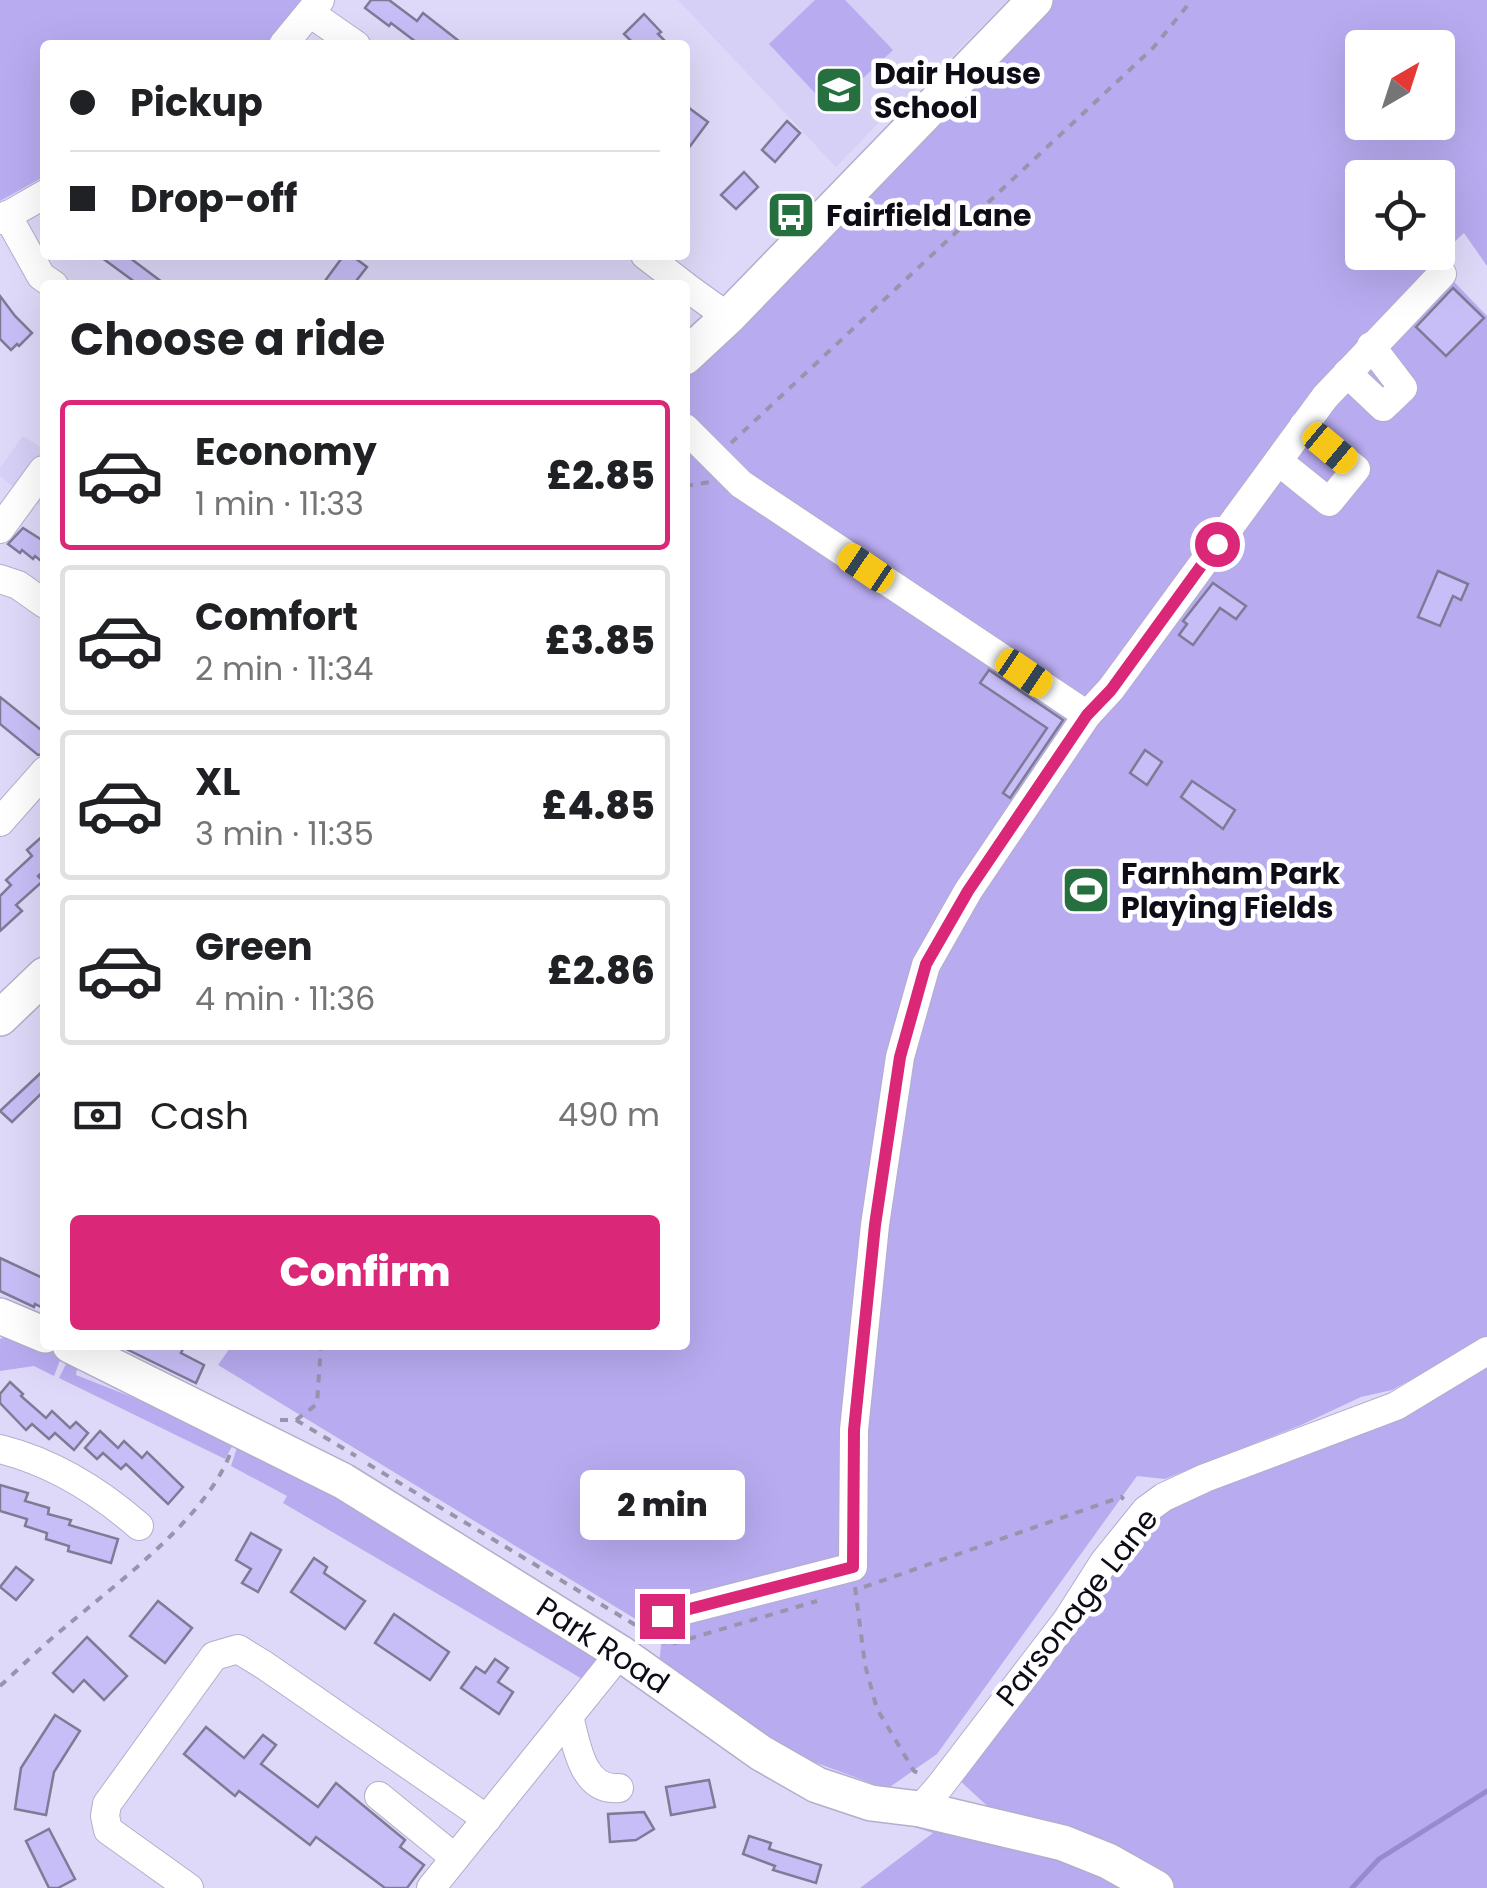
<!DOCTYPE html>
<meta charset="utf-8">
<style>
:root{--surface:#fff;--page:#f2f2f2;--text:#202124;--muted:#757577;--line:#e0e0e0;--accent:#db2777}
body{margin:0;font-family:Poppins,sans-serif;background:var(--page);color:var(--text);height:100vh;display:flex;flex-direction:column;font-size:38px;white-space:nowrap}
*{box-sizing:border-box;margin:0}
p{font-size:32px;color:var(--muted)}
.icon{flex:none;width:55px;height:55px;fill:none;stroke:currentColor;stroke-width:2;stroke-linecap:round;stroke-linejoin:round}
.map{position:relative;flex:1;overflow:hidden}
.sheet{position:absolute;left:40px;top:280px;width:650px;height:1070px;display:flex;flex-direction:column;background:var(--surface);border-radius:10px;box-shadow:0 10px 40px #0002}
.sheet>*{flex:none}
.banner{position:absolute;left:40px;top:40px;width:650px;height:220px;border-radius:10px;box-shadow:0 10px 40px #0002;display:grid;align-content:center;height:220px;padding:0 30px;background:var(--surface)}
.needle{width:65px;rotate:39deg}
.tools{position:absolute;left:1345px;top:30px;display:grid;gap:20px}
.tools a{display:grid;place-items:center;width:110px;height:110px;border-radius:10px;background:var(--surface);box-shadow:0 10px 40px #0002;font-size:50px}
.end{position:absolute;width:45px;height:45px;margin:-22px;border:12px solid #db2777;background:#fff;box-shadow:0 0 0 5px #fff}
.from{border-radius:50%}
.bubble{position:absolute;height:70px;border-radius:10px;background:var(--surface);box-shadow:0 10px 40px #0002;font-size:32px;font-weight:800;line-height:70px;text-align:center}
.car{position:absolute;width:30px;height:60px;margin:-30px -15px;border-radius:12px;box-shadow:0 0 8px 2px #0007;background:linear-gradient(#f5c518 24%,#345 0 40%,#f5c518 0 76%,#345 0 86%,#f5c518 0)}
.banner b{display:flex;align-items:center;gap:35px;height:95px;font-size:38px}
.banner b+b{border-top:2px solid var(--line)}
.banner i{width:25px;height:25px;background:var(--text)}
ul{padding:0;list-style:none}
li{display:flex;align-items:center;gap:30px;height:150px;margin:0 20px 15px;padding:0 10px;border:5px solid var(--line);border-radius:10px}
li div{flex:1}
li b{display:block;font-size:38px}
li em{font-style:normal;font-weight:800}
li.current{border-color:var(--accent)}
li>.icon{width:90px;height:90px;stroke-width:1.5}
h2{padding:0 30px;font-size:45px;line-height:120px}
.pay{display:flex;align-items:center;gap:25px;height:110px;padding:0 30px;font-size:38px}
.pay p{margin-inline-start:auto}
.button{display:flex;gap:20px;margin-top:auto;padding:20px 30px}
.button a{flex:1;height:115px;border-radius:10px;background:var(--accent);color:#fff;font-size:40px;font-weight:800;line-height:115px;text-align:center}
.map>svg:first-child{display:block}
.built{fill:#d6cff6}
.green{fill:#b8abf0;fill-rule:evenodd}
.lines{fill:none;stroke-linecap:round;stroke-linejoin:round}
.stream{stroke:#978acd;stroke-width:5}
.building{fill:#c8bef7;stroke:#7f7a96;stroke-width:2.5}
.minor-casing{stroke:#b3aecc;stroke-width:30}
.major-casing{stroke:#b3aecc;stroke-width:38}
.path{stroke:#9994ad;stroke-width:4;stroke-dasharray:8 8;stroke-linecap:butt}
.minor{stroke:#fff;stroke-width:28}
.major{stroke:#fff;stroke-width:35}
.route{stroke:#db2777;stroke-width:12}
.labels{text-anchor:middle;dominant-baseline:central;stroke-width:9;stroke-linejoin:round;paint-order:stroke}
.poi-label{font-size:30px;font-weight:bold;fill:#0e0c16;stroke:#fff;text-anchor:start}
.street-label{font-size:30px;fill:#0e0c16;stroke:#fff}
</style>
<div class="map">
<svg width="1487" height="1888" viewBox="0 0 1487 1888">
<rect width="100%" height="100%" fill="#dfd9f9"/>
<g class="built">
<polygon points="678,0 1008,0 935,73 894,107 836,167"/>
<polygon points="23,436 45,450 45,509 34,501 0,544 0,524 21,493 0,476 0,468"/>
</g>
<g class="green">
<polygon points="0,0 308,0 271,45 45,45 45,176 0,201"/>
<polygon points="815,0 845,0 893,50 830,109 769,44"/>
<path d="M1045 0H1487V266L1464 233 1434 261 1487 316V1338L1392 1390 1361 1397 1301 1425 1165 1479 1137 1476 937 1754 887 1789 787 1752 659 1667 662 1633 749 1603 652 1629 218 1365 232 1345H685V370ZM1362 48H1438V122H1362ZM1362 178H1438V252H1362Z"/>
<polygon points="15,1333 62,1355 54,1376 34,1366 0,1371 0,1339"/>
<polygon points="69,1358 78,1363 76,1375 165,1410 234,1443 225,1459 59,1378"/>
<polygon points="1487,1362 1487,1888 1174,1888 1104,1843 997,1815 957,1778 1162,1508"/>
<polygon points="240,1438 596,1649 599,1664 584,1680 283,1503 287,1496 231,1466"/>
<polygon points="880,1816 979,1829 1114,1879 1129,1888 860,1888 933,1833"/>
</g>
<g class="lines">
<polyline class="stream" points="1352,1888 1379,1859 1487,1791"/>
</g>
<g class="building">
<polygon points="371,0 389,0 417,21 423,13 464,45 420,45 391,23 389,26 365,8"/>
<polygon points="644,14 661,32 658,34 669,45 635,45 624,34"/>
<polygon points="685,105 708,122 685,153"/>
<polygon points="787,121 800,133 775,162 762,150"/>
<polygon points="744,172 758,187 736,209 721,195"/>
<polygon points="98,255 126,255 166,285 139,285"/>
<polygon points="344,255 351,255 367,267 353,285 322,285"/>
<polygon points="1453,288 1484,318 1446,356 1416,327"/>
<polygon points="0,296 15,316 32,333 19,346 17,344 11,350 0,339"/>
<polygon points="23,528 45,542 45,564 35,556 33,559 22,550 20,553 8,544"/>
<polygon points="1438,571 1468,584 1461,600 1453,596 1440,626 1418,617"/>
<polygon points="1213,583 1246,606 1236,619 1220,608 1193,645 1179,635 1187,624 1183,621"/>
<polygon points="989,670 1063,720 1010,798 1003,793 1047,728 980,683"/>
<polygon points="0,697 45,733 45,754 38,755 0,724"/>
<polygon points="1145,750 1162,762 1147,785 1130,773"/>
<polygon points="1192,781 1235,810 1223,829 1181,797"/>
<polygon points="45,834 45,870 38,876 43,881 16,905 22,911 0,931 0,896 11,885 6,880 32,856 27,850"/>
<polygon points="45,1069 45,1090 12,1122 0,1111"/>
<polygon points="0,1258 45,1279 45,1309 35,1304 34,1307 0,1291"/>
<polygon points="118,1345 185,1345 181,1353 204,1365 196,1383"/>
<polygon points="10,1382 23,1394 21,1396 46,1418 52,1411 70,1428 76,1422 88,1433 74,1450 55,1433 49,1439 32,1424 26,1430 0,1403 0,1394"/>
<polygon points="100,1431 118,1448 124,1441 142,1458 147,1452 183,1487 168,1504 126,1464 121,1469 103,1453 97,1459 85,1448"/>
<polygon points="0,1485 28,1493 25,1501 49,1508 48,1514 71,1520 69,1525 118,1539 111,1563 68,1551 69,1546 46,1539 47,1533 25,1526 27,1519 0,1511"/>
<polygon points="251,1533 281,1550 258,1592 242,1583 251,1569 236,1560"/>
<polygon points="314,1558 327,1567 324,1573 365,1601 345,1629 291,1592"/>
<polygon points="16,1567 33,1580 16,1600 0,1587"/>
<polygon points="158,1601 192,1628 165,1663 130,1636"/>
<polygon points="394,1614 449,1652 430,1680 375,1643"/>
<polygon points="87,1637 127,1676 104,1700 84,1680 73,1692 53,1673"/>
<polygon points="495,1659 508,1668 498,1682 513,1692 499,1714 461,1688 476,1667 485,1673"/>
<polygon points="55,1715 80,1731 54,1772 46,1815 15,1809 21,1768"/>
<polygon points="206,1727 244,1758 263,1735 276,1745 261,1764 318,1807 336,1783 405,1840 400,1847 424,1865 407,1888 385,1888 316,1837 310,1845 239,1791 235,1796 184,1754"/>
<polygon points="709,1780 715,1807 671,1815 666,1787"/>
<polygon points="644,1812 654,1829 636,1840 610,1842 608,1814"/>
<polygon points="49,1829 75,1879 58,1888 49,1888 26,1841"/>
<polygon points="749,1836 771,1843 769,1849 821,1865 816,1883 773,1870 775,1866 743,1854"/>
</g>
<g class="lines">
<g class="minor-casing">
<g id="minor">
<polyline points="310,13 356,45"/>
<polyline points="283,45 320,0"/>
<polyline points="7,215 41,276 54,285"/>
<polyline points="0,220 45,194"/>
<polyline points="645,255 684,285"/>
<polyline points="685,286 728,317"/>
<polyline points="1347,373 1383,407 1403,388 1371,346"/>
<polyline points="685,428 741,484 1087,715"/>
<polyline points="1278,461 1329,502 1356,469 1303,426"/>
<polyline points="0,529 43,470"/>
<polyline points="0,579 18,585 45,604"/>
<polyline points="0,822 45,771"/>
<path d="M0 1449C52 1462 99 1491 139 1526"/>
<polyline points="662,1616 853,1567 854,1430 875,1225 900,1057 926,965 968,891 1087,715 1111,689 1325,397 1442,274"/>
<path d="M569 1716C576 1743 582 1792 619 1788"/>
<polyline points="379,1796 455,1858"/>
<polyline points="920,1809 940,1786 1067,1620 1104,1562 1146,1510 1164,1497 1205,1478 1396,1406 1487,1351"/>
<polyline points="189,1888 108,1830 105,1816 107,1804 214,1656 238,1649 264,1665 487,1819"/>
<polyline points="431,1888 620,1653"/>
</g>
</g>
<g class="major-casing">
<g id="major">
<polyline points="685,357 728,317 1035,0"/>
<polyline points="0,1018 45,975"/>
<polyline points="0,1316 45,1335"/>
<polyline points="70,1345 343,1481 620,1653 761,1753 817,1785 871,1803 920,1809 1063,1843 1108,1861 1156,1888"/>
</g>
</g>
<g class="path">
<polyline points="731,443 1153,48 1192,0"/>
<polyline points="685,486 710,482"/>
<polyline points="280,1420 296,1420 356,1456"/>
<polyline points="296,1420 317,1404 321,1345"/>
<polyline points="368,1464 642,1629"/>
<polyline points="855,1587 865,1665 877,1709 914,1771 922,1775"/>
<polyline points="864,1587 1121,1497 1124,1499"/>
<polyline points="659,1639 668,1645 817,1601"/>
<path d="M0 1686C21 1667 42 1646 64 1628 117 1583 205 1519 230 1454"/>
</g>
<use href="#minor" class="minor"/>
<use href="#major" class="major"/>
</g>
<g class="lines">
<polyline class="route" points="662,1616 853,1567 854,1430 875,1225 900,1057 926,964 968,891 1087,715 1111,690 1217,544"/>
</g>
<defs>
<g id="school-square" transform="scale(2.5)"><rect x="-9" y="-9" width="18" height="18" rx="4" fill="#25703e" stroke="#fff"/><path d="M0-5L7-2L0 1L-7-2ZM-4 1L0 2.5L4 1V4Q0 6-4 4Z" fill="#fff"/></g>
<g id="bus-square" transform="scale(2.5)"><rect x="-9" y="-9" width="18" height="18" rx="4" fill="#25703e" stroke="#fff"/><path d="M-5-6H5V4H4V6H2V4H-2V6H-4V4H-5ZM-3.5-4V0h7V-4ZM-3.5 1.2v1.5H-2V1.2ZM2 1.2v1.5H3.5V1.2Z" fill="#fff"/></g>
<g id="stadium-square" transform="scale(2.5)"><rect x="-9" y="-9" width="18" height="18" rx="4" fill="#25703e" stroke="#fff"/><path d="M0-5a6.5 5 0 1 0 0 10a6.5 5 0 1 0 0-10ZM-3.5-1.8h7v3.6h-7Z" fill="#fff"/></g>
</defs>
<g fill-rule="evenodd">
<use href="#school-square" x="839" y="90"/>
<use href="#bus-square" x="791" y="215"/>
<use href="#stadium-square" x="1086" y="890"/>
</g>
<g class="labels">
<g class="poi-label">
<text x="874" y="73">Dair House<tspan x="874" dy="34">School</tspan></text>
<text x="826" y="215">Fairfield Lane</text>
<text x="1121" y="873">Farnham Park<tspan x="1121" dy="34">Playing Fields</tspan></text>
</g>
<g class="street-label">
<text transform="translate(1077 1607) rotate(-52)">Parsonage Lane</text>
<text transform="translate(603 1645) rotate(33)">Park Road</text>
</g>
</g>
</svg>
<div class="tools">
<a><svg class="needle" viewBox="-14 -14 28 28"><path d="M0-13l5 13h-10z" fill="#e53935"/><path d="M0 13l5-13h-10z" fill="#757577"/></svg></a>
<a><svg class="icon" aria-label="locate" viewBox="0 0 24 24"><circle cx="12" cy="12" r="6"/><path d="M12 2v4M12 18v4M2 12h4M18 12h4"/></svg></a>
</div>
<i class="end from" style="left:1217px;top:544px"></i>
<i class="end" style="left:662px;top:1616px"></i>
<div class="bubble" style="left:580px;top:1470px;width:165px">2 min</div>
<i class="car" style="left:1330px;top:448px;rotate:130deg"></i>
<i class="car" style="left:866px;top:568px;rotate:304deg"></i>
<i class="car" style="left:1024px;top:673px;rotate:124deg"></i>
<div class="banner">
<b><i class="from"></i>Pickup</b>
<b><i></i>Drop-off</b>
</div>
<section class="sheet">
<h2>Choose a ride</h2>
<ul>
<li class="current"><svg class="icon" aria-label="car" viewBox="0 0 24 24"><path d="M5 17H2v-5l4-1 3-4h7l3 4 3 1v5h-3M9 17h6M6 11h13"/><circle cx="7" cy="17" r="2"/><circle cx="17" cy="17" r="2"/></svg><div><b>Economy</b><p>1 min · 11:33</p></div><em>£2.85</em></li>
<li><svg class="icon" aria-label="car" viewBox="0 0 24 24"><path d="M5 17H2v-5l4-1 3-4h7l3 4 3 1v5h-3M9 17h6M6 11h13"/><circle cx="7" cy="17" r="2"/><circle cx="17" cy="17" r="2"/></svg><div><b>Comfort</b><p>2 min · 11:34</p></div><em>£3.85</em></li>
<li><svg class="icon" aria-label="car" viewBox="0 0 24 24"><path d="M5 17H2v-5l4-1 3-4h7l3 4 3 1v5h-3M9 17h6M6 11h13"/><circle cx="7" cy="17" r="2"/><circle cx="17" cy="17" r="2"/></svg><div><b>XL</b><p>3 min · 11:35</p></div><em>£4.85</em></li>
<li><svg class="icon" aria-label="car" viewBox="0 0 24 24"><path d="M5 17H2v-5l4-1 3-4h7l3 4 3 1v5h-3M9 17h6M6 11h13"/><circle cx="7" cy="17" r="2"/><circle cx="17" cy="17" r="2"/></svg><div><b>Green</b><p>4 min · 11:36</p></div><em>£2.86</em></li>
</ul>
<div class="pay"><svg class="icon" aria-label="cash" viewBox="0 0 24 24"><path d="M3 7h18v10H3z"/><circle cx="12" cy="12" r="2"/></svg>Cash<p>490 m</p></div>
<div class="button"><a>Confirm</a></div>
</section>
</div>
